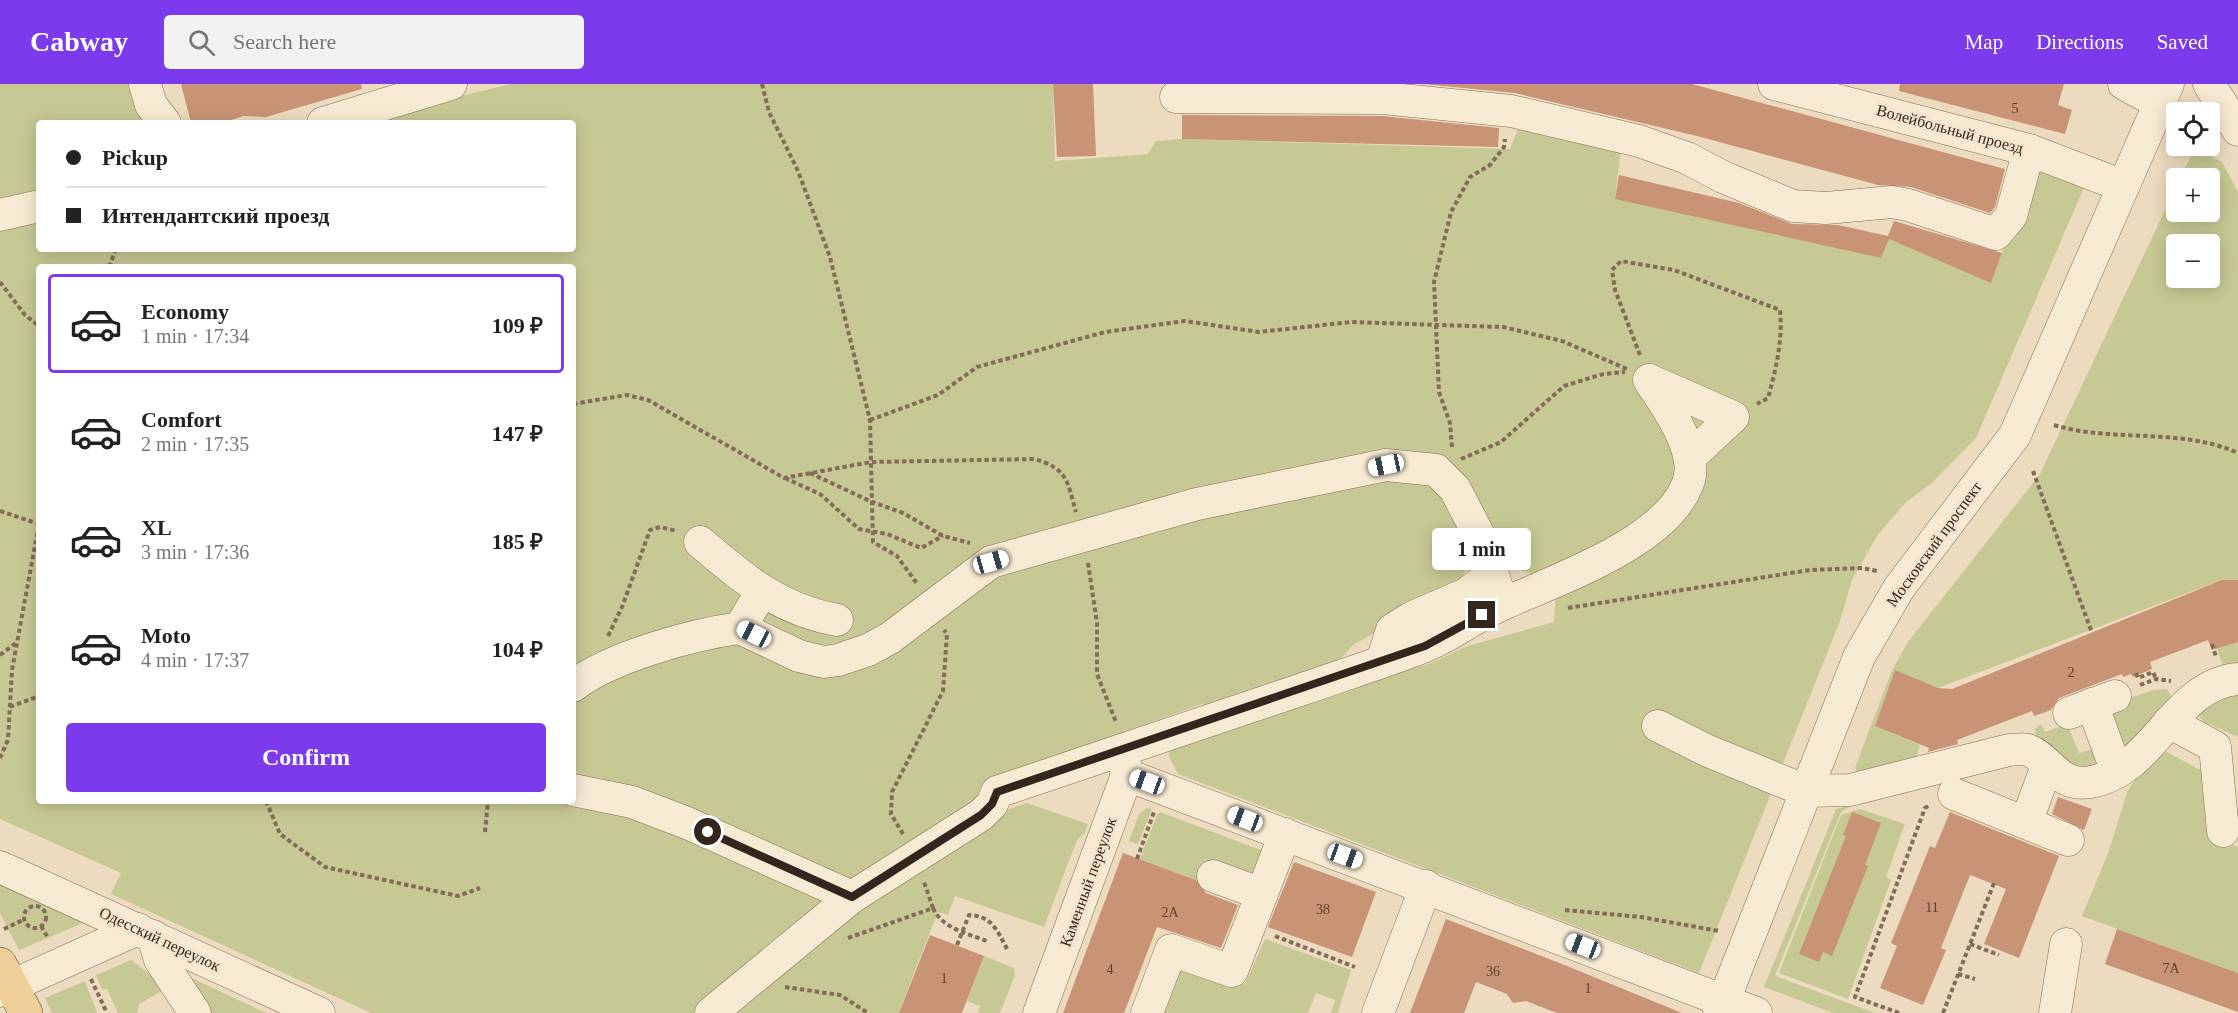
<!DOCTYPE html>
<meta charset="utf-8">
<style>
:root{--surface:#fff;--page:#f2f2f2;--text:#222;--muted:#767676;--line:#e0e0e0;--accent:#7c3aed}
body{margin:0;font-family:"Times New Roman",serif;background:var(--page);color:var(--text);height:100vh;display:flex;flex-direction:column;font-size:22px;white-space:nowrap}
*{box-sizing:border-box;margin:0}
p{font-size:20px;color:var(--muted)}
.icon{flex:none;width:33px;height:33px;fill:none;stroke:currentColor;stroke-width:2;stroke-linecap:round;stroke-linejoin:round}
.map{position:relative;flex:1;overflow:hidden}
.drawer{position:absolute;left:36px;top:180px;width:540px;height:540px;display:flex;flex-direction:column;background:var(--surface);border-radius:6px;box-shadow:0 3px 15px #0003}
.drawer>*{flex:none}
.top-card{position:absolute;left:36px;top:36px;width:540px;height:132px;border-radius:6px;box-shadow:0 3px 15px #0003;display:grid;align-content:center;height:132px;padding:0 30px;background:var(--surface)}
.fabs{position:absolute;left:2166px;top:18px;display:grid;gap:12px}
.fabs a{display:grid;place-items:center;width:54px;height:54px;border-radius:6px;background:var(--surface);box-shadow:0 3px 15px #0003;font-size:30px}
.end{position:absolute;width:27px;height:27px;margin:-14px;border:8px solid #34261c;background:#fff;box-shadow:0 0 0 3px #fff}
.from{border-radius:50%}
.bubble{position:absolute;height:42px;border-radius:6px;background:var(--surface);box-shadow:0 3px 15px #0003;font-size:20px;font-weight:600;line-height:42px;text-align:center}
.car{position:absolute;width:18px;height:36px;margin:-18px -9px;border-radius:8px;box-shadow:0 0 4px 2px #0007;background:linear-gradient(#fff 24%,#345 0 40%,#fff 0 76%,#345 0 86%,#fff 0)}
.top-card b{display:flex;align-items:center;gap:21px;height:57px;font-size:22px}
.top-card b+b{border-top:2px solid var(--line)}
.top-card i{width:15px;height:15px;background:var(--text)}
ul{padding:10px 0 0;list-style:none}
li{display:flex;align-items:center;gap:18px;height:99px;margin:0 12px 9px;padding:0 18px;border:3px solid transparent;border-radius:6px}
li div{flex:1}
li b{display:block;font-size:22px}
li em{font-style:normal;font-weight:600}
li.current{border-color:var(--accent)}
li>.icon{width:54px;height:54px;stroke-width:1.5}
.action{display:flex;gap:12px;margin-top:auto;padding:12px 30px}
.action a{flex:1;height:69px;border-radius:6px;background:var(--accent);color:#fff;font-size:24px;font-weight:600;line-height:69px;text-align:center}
header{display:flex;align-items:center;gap:36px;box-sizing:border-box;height:84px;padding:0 30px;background:var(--accent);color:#fff}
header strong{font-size:28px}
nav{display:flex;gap:33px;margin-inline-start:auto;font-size:21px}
.search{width:420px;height:54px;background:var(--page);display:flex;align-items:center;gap:15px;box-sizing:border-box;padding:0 21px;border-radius:6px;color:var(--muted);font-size:22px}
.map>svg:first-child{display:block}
.green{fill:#c7c994;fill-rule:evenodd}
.building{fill:#c99376}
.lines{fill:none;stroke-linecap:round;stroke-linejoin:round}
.minor-casing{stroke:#846c58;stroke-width:33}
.major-casing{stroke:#513b2d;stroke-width:34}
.path{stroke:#846c58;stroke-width:4;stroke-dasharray:4.5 3;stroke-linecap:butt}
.minor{stroke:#f7ead2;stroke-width:32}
.major{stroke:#efce97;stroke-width:33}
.route{stroke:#34261c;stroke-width:8}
.labels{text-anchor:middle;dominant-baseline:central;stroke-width:6;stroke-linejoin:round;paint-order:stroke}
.number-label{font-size:14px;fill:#594132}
.street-label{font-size:16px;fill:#34261c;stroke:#f4e6ce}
</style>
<header>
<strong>Cabway</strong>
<div class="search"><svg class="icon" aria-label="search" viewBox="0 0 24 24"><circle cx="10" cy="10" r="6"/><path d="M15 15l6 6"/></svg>Search here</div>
<nav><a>Map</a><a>Directions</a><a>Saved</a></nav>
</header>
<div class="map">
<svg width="2238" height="929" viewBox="0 0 2238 929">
<rect width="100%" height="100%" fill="#ecdbbf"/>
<g class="green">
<path d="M0 0H134L151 39H39V165H573V39H369L401 26 511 0H1053L1055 77 1148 70 1156 57 1182 55 1510 65 1519 42 1621 63 1615 114 1881 174 1889 155 1991 198 2032 92 2040 83 2085 101 1976 354 1933 398 1905 419 1877 452 1852 496 1840 537 1699 889 1178 690 1169 673 1170 664 1336 608 1434 578 1464 563 1554 538 1556 508 1537 492 1521 486 1509 472 1468 482 1449 513 1416 525 1353 561 1337 579 1209 624 1202 620 993 695 1001 728 1027 719 1088 740 1085 749 1077 756 1044 843 955 812 948 831 938 828 900 925 910 929H726L701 923 694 929H371L111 810 121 789 0 735ZM39 183H573V717H39Z"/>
<path d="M2195 64 2222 78 2238 108V496L2211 500 1938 604 1895 587 1875 642 1920 661 1914 682 1859 692 1855 684 1892 586 1908 558 2040 390 2176 103V128H2210V94H2180ZM2176 160H2210V194H2176Z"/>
<polygon points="2238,558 2238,582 2224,585 2217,564"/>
<polygon points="2167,605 2175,620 2125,673 2099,625 2153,606"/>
<polygon points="2238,606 2238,653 2204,638 2198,631 2213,612"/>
<polygon points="2041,640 2045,648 2067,640 2079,669 2094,665 2101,682 2093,693 2037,664 2035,645"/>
<polygon points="2163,666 2204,688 2214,752 2238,763 2238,889 2082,832 2109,767 2127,708 2141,686"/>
<polygon points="1854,720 1841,728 1775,892 1875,929 1833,929 1764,903 1836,725"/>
<polygon points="1147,724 1152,725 1138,760 1129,757 1139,730"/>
<polygon points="1860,725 1905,740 1886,793 1891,796 1848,915 1779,889 1841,731"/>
<polygon points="1160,728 1269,769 1259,794 1210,801 1140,775 1157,731"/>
<polygon points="0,798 82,834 83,839 19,866 0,829"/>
<polygon points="1265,855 1351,886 1338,929 1331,929 1335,916 1316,909 1308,929 1158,929 1178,878 1245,900"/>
<polygon points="984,872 1014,884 1015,891 1000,929 978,929 980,922 967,917"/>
<polygon points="131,876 167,904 139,920 137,929 118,929 107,905 102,906 96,891"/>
<polygon points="187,892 266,929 210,929"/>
<polygon points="85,897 97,929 52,929 45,914"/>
</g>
<g class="building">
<polygon points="181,0 361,0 362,5 266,33 243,32 222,39 191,39"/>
<polygon points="1053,0 1093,0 1096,72 1057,73"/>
<polygon points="1423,0 1692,0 2005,85 1995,123 1990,129 1911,103 1878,101 1697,52 1515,9"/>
<polygon points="1900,0 2064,0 2058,21 2072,26 2065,50 1899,7"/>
<polygon points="1182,31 1382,32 1499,44 1498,63 1182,55"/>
<polygon points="1619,91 1739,119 1792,140 1838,141 1888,152 1894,137 2002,169 1991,199 1889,155 1881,174 1615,115"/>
<polygon points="2222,496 2238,496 2238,558 2212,566 2208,556 2150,578 2152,585 2133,593 2131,590 2123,593 2122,590 2059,614 2051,626 2034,632 2032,627 1957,656 1958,660 1928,668 1929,664 1875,642 1895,586 1938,604 1952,605"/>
<polygon points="2058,713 2092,725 2084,746 2052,730"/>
<polygon points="1852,728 1881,739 1865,781 1868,782 1832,872 1823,868 1819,878 1799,870 1846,752 1843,751"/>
<polygon points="1950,728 2059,772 2019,874 1984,860 2006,805 1970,791 1941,864 1946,866 1923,921 1880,904 1897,862 1891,859 1930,762 1935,764"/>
<polygon points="1123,769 1196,796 1206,809 1238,821 1221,864 1157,843 1124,929 1063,929"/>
<polygon points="1294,778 1376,808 1352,873 1268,843"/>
<polygon points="1446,835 1562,880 1682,929 1557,929 1526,917 1513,919 1507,910 1476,898 1464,929 1410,929"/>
<polygon points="2117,845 2238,889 2238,928 2105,880"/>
<polygon points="930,851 984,872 962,929 899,929"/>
</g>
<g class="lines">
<g class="minor-casing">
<g id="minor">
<polyline points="145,0 151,21 165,39"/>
<polyline points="1774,0 2029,66 2123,102"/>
<polyline points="2124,0 2161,20"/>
<polyline points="2209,0 2238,46"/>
<polyline points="1176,13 1383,14 1511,27 1639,57 1687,74 1723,93 1793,122 1826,124 1892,118 1908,121 1996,150 2011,132 2029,66"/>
<polyline points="323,39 451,0"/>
<polyline points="0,131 39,122"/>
<path d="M700 458C743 495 780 526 837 536"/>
<polyline points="740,544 799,572 824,578 838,576 868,566 890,554 991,478 1197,420 1386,381 1436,386 1455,405 1484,461 1502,520"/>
<polyline points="1382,577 1392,546 1411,534 1466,510 1492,490"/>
<path d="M573 602C610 573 694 550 740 544L762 507"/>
<polyline points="2092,620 2117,688"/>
<polyline points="2069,629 2115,612"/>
<polyline points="2169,638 2215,663 2223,747"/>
<path d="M1658 642 1708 667 1806 707 1850 706 2009 666C2014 666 2023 664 2028 666 2051 675 2058 704 2091 698 2154 687 2174 600 2238 595"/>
<polyline points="1127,691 1756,929"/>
<polyline points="573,706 632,718 687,739 852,813"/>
<polyline points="1954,710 2068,756"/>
<polyline points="2026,739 2047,682"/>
<polyline points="0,783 319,929"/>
<polyline points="1213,792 1262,810"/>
<polyline points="153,852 160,876 195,929"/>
<polyline points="0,907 138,845"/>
<path d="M711 929 852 813 981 731 992 720 997 708C1099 673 1201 640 1303 605 1343 591 1384 578 1423 563 1451 552 1475 532 1503 520 1558 495 1667 458 1688 399 1700 368 1666 321 1649 296L1733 333 1691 372"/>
<polyline points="1039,929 1127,691 1123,670"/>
<polyline points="1147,929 1171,866 1232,887 1285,750"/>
<polyline points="1378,929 1426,802"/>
<polyline points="1719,929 1859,573 1899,504 2015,351 2168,0"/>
<polyline points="2055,929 2066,860"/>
</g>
</g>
<g class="major-casing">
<polyline id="major" points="0,880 26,929"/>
</g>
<g class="path">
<polyline points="762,0 769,28 798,87 830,173 870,336 873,458 897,472 918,501"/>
<polyline points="109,183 116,165"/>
<polyline points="0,198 25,231 39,242"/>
<path d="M1640 271 1615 206 1612 186 1621 177 1674 186 1780 226C1783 256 1776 285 1768 314L1757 320"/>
<path d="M573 320 627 311 648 316 784 394 871 378 1035 375C1068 385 1067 397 1076 428"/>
<polyline points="870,336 938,311 977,283 1105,248 1185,237 1259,248 1351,238 1503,243 1562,257 1627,285"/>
<path d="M2054 341C2113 359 2180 343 2238 369"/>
<polyline points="1452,363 1450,339 1439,308 1434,198 1451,128 1470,93 1490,81 1504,63 1505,55"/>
<polyline points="1461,375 1501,358 1564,302 1603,290 1625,288"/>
<polyline points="2033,387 2092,549"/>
<polyline points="810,389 872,418 903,429 943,452 970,459"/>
<polyline points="785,394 820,410 859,445 887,450 921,464 943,452"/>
<polyline points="0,427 39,440"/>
<polyline points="1088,479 1097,539 1097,590 1116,638"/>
<polyline points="1568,524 1810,486 1862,484 1877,487"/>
<polyline points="608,552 622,523 650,446 660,443 677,447"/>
<polyline points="2212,560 2216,573"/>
<polyline points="0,571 16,559"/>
<polyline points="2136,589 2138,594 2153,588 2156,595"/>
<polyline points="2140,601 2156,595 2171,597"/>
<polyline points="10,623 39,612"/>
<polyline points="0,674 8,656 12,586 39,440"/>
<polyline points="266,717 280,750 325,783 458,812 480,804"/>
<polyline points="485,748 488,717"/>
<polyline points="903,750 891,730 892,708 943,607 947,550 944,546"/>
<polyline points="1137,775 1154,728"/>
<circle cx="35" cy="833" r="11"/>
<path d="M933 824C942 845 970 850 989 858"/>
<polyline points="1565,826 1641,833 1719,847"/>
<polyline points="41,842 48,854"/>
<polyline points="4,845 23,836"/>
<polyline points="1275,852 1355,883"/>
<polyline points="848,854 933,824 924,798"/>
<polyline points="1970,860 1999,871"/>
<path d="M957 861 969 831C992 832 997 846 1007 865"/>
<polyline points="1958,890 1975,895"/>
<polyline points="91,895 107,929"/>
<polyline points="785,903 840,911 868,929"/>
<polyline points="1899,929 1855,913 1925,724 1930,721"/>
<polyline points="1943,929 1994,799"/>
</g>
<use href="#minor" class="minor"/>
<use href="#major" class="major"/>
</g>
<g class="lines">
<polyline class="route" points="708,748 852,813 981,731 992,720 997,708 1425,562 1482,531"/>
</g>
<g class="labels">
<g class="number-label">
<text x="2015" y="24">5</text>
<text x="2071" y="588">2</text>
<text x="1932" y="823">11</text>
<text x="1323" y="825">38</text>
<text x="1170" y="828">2А</text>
<text x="2171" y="884">7А</text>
<text x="1110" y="885">4</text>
<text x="1493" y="887">36</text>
<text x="944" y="894">1</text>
<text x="1588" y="904">1</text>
</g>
<g class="street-label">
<text transform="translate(1950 45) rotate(15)">Волейбольный проезд</text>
<text transform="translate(1934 460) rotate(-54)">Московский проспект</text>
<text transform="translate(1088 798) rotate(-70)">Каменный переулок</text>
<text transform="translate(160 855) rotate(25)">Одесский переулок</text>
</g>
</g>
</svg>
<div class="fabs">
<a><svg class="icon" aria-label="locate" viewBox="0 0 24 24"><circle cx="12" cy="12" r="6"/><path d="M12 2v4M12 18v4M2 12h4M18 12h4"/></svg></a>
<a>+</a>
<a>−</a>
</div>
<i class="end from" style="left:708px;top:748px"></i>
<i class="end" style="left:1482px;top:531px"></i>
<div class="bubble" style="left:1432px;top:444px;width:99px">1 min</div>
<i class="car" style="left:1386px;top:381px;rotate:258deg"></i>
<i class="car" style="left:991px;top:478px;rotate:74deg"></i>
<i class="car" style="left:754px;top:550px;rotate:297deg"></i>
<i class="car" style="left:1147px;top:698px;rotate:290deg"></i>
<i class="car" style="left:1245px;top:735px;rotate:291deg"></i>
<i class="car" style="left:1345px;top:772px;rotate:110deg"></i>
<i class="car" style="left:1583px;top:862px;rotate:291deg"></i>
<div class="top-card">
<b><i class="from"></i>Pickup</b>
<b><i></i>Интендантский проезд</b>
</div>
<section class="drawer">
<ul>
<li class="current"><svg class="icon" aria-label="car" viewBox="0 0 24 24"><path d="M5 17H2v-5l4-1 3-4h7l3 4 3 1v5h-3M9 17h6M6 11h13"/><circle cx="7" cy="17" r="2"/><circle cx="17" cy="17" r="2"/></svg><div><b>Economy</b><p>1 min · 17:34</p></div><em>109 ₽</em></li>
<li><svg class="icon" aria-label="car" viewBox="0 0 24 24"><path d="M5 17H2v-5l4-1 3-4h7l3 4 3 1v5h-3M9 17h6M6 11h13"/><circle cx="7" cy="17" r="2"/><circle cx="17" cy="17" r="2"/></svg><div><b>Comfort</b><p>2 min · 17:35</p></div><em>147 ₽</em></li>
<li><svg class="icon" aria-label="car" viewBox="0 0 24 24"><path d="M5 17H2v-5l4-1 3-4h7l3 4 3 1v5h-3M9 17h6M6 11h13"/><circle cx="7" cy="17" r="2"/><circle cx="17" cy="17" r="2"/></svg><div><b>XL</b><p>3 min · 17:36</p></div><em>185 ₽</em></li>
<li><svg class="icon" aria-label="car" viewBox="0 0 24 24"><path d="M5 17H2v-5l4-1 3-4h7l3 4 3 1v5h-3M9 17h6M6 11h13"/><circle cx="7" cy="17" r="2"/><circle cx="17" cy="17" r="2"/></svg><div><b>Moto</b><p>4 min · 17:37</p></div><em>104 ₽</em></li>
</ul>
<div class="action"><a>Confirm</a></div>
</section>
</div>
